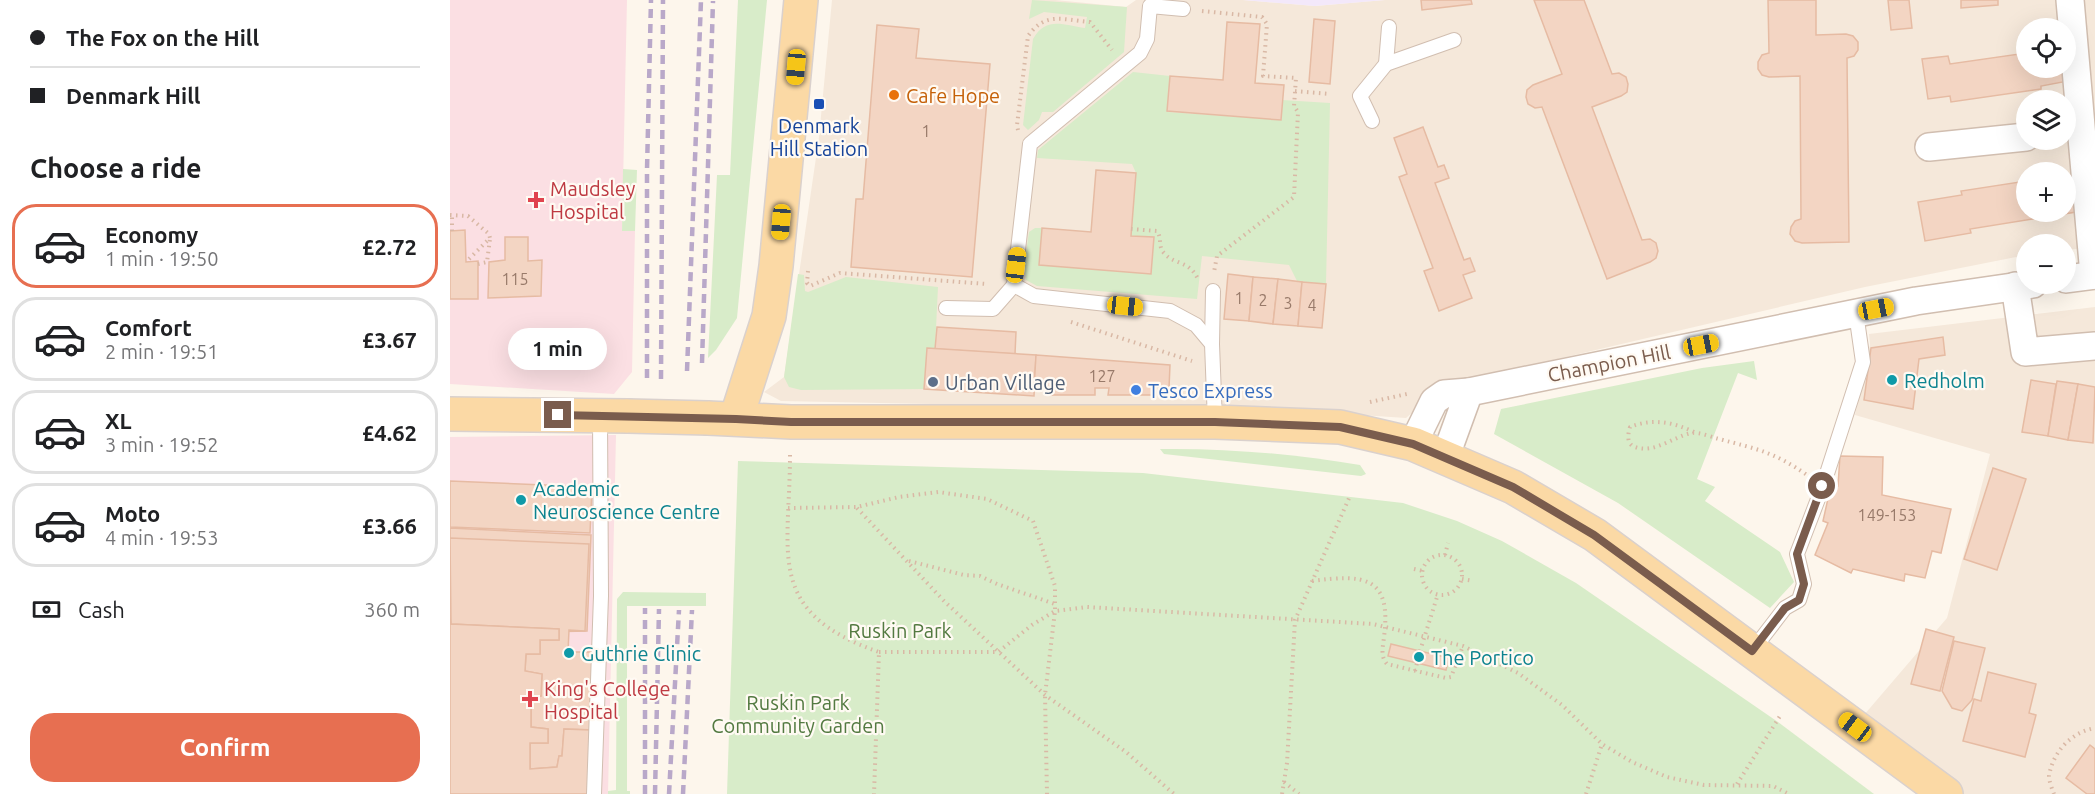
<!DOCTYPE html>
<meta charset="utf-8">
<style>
:root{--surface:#fff;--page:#f2f2f2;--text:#202124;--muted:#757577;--line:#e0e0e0;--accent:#e76f51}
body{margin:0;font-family:Ubuntu,sans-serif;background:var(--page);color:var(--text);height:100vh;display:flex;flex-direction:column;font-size:22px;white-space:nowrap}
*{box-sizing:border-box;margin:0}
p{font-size:20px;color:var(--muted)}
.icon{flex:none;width:33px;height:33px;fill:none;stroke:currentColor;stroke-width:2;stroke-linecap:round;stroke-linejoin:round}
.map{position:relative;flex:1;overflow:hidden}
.details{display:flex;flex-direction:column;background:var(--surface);width:450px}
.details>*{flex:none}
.hud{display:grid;align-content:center;height:132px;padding:0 30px;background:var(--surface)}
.tools{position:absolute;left:1566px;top:18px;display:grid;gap:12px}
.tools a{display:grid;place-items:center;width:60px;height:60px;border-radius:50%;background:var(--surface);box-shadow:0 6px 24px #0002;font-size:30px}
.end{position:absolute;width:27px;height:27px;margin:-14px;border:8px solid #7a5c4d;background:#fff;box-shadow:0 0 0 3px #fff}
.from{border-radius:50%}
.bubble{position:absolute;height:42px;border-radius:21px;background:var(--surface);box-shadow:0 6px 24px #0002;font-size:20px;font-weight:600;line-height:42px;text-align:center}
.car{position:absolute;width:18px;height:36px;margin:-18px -9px;border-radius:8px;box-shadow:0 0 4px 2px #0007;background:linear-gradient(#f5c518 24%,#345 0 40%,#f5c518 0 76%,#345 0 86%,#f5c518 0)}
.hud b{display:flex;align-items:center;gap:21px;height:57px;font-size:22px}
.hud b+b{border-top:2px solid var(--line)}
.hud i{width:15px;height:15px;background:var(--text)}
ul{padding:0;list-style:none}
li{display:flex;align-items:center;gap:18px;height:84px;margin:0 12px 9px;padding:0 18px;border:3px solid var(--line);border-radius:24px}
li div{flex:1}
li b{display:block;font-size:22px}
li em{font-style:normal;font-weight:600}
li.current{border-color:var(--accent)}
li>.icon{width:54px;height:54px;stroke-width:1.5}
h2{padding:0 30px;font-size:27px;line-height:72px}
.pay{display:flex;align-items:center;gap:15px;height:66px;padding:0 30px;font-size:22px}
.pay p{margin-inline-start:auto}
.primary-button{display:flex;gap:12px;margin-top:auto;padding:12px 30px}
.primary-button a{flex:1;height:69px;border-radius:24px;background:var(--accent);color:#fff;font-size:24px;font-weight:600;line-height:69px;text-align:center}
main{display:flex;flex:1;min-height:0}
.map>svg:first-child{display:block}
.residential{fill:#f5e8da;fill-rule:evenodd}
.education{fill:#f3e8fa}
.medical{fill:#fbdfe3}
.green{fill:#d8ecc9}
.building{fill:#f3d5c3;stroke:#e6bba3;stroke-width:1.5}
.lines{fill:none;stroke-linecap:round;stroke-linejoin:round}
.lane-casing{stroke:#d1beb0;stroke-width:16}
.street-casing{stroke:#d1beb0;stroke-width:30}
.primary-casing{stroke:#dad1cd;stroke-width:36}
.path{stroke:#d9b8a5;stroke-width:4;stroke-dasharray:1.5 4.5;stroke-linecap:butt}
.lane{stroke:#fff;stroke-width:14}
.street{stroke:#fff;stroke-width:27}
.primary{stroke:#fbd9a5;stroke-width:33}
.rail{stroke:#b9a8c9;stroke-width:4.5;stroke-dasharray:9 6;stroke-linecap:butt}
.primary-bridge-casing{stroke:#dad1cd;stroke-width:36;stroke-linecap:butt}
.primary-bridge{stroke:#fbd9a5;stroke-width:33}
.route{stroke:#7a5c4d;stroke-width:8}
.food-dot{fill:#e8710a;stroke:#fffaf3;stroke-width:2}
.transit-dot{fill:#1a4fb4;stroke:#fffaf3;stroke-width:2}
.health-dot{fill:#e0444e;stroke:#fffaf3;stroke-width:2}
.culture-dot{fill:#0f9aa8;stroke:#fffaf3;stroke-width:2}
.service-dot{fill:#5c6f8a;stroke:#fffaf3;stroke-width:2}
.shop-dot{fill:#3f7fe0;stroke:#fffaf3;stroke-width:2}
.labels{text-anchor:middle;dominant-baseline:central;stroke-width:4.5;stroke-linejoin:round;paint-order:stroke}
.number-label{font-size:16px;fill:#987a6a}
.food-label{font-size:20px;fill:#c56008;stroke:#fffaf3;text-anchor:start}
.transit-label{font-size:20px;fill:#164399;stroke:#fffaf3}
.health-label{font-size:20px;fill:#be3a42;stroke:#fffaf3;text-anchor:start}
.street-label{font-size:20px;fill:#7a5c4d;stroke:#fffaf3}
.culture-label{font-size:20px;fill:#0d838f;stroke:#fffaf3;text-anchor:start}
.service-label{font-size:20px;fill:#4e5e75;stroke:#fffaf3;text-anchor:start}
.shop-label{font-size:20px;fill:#366cbe;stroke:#fffaf3;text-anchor:start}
.park-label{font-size:20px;fill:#537a41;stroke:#fffaf3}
</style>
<main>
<section class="details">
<div class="hud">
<b><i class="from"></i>The Fox on the Hill</b>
<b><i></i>Denmark Hill</b>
</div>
<h2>Choose a ride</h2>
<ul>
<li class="current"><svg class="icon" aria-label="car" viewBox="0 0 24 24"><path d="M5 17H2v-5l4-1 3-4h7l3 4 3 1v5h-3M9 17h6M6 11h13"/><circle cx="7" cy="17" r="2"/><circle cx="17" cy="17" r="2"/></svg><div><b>Economy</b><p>1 min · 19:50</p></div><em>£2.72</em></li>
<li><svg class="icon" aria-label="car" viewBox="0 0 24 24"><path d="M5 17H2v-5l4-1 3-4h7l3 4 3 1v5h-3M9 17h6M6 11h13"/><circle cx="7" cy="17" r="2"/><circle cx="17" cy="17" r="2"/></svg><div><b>Comfort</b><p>2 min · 19:51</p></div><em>£3.67</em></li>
<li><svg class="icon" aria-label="car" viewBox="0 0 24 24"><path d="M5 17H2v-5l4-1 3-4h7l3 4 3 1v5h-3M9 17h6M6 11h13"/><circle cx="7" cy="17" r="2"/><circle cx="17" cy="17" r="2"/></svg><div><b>XL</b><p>3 min · 19:52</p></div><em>£4.62</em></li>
<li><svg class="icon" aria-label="car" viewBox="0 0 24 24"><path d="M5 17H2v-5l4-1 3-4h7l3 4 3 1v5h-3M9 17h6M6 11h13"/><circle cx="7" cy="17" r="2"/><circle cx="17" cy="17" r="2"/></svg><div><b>Moto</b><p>4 min · 19:53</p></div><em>£3.66</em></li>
</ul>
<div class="pay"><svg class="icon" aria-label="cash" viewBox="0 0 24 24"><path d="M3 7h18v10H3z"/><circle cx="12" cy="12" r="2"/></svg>Cash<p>360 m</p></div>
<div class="primary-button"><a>Confirm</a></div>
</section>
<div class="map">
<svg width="1645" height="794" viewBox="0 0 1645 794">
<rect width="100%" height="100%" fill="#fdf6ec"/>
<g class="residential">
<path d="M382 0H605L676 7 686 0H793L865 6 935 0H1645V247L1616 250V244H1576V255L1415 287 1039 375 984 394 956 418 866 412 331 401 314 392 334 377 369 137ZM1576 28H1616V68H1576ZM1576 100H1616V140H1576ZM1576 172H1616V212H1576Z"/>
<polygon points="1645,307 1645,794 1495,794 1408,722 1497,618 1540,454 1405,415 1420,345 1419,334"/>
</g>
<polygon class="education" points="793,0 935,0 865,6"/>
<g class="medical">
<polygon points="0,0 177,0 172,230 185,231 182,372 164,394 0,384"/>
<polygon points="166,435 158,794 0,794 0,437"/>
</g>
<g class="green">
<polygon points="288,0 317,0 287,318 266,350 258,358 267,175 280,175"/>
<path d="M582 0 677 7 674 52 603 112H592L589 120 578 130 573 125 583 39C596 16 613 25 635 28L637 17 594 12 579 19Z"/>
<polygon points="683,72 720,76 718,112 831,120 832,100 880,103 876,284 847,281 839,265 752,256 747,299 587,286 576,280 574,266 579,232 585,228 592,228 589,265 701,273 704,237 681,236 686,173 682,164 587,158 588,150"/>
<polygon points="173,169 187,170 185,231 172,231"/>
<polygon points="348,274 354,275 355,291 358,292 396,277 488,287 485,349 477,349 474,389 351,390 339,387 334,377"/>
<polygon points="1304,361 1307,380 1288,373 1247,479 1265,487 1255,501 1330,552 1344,582 1320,608 1168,503 1044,434 1051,409 1252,368"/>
<path d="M710 449C777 448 844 454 910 465L916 474 911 476 714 454Z"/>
<polygon points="288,461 693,473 953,503 1007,521 1052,541 1126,583 1328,722 1424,794 277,794"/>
<polygon points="173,592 256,593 256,606 177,606 177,791 180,791 180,794 158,794 158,791 166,790 167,599"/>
</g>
<g class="building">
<polygon points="971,0 1021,0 1022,4 972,10"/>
<polygon points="1084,0 1134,0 1162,74 1169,73 1176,77 1178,84 1177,92 1171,96 1142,107 1192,240 1200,239 1206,243 1208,251 1206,258 1200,262 1157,279 1092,107 1085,108 1078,104 1076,97 1077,90 1083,85 1112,74"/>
<polygon points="1318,0 1366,0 1366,35 1396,34 1403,36 1408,42 1408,50 1404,56 1397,58 1399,242 1352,243 1345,241 1340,234 1341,227 1345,221 1351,219 1350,76 1319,77 1312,75 1308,69 1308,62 1312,55 1319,53"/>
<polygon points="1438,0 1459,0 1462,28 1441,30"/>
<polygon points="1511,0 1548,0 1548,5 1511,8"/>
<polygon points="864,19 885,21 880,84 859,82"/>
<polygon points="777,22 810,24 805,83 834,85 831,120 717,111 720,76 773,80"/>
<polygon points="427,25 469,29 466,58 540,64 522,277 401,267 406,199 413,199"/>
<polygon points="1576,53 1576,68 1615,68 1618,81 1591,86 1591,89 1501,102 1500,96 1478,99 1472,59 1498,56 1500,64"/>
<polygon points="973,127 988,167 994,165 999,178 985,183 1014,260 1020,258 1025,271 1013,275 1022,298 989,311 974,271 983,268 949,177 957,174 944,138"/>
<polygon points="646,170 686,173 681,236 704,237 701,274 589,265 592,228 641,232"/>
<polygon points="1622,175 1626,212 1520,229 1521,233 1475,241 1468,202 1512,195 1511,191 1576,181 1576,212 1616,212 1616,176"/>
<polygon points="15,230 16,262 28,261 28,299 0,299 0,231"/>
<polygon points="55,237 78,237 78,261 92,260 91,296 38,298 39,262 55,260"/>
<polygon points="778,274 803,277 799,321 774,319"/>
<polygon points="803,277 828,279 823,324 799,321"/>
<polygon points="828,279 852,282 848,326 823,324"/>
<polygon points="852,282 876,284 872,328 848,326"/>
<polygon points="487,327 566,332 565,354 485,349"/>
<polygon points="1493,337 1495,355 1469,359 1463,409 1414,400 1421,348"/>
<polygon points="477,348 586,355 584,396 474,389"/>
<polygon points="586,355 720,365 719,388 705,387 704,395 658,395 659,388 645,388 645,395 601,395 602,389 584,388"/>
<polygon points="1581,380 1606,384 1598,436 1572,432"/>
<polygon points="1607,381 1628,384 1618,440 1598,436"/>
<polygon points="1628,384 1645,387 1643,443 1618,440"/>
<polygon points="1390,456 1433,457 1432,495 1501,509 1491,553 1482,551 1475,578 1455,574 1454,581 1403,569 1401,573 1365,555 1378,523 1373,521 1381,485 1388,486"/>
<polygon points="1543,468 1576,479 1547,570 1514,559"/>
<polygon points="0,481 142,487 140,533 0,527"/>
<polygon points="0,528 141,535 137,631 0,634"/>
<polygon points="0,538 139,544 135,631 119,630 118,652 149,652 146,730 114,729 112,756 109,756 107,767 80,769 80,743 98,743 98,729 81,727 81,696 91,696 92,674 75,671 76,654 90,654 90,640 109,640 109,629 1,624"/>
<polygon points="0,618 1,624 109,629 109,640 90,640 90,654 76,654 75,671 92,674 91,696 81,696 81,727 98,729 98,743 80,743 80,769 107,767 109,756 112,756 114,729 140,730 139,794 0,794"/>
<polygon points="1476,629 1504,637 1490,691 1461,684"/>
<polygon points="1504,641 1535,648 1522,700 1512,711 1502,708 1492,691"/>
<polygon points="941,644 999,658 996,670 938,656"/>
<polygon points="1538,672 1586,684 1579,713 1586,715 1575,757 1513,741 1524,699 1531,701"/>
<polygon points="1640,745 1645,749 1645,794 1637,794 1616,778"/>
</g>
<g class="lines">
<g class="lane-casing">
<g id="lane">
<polyline points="733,9 700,6 697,39 690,53 580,144 564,285 584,296 720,311 746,325 762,344 765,422"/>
<polyline points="936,64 939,27"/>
<polyline points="922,121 910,96 936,64 1004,40"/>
<polyline points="496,308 543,309 564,285"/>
<polyline points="762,344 763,291"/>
<polyline points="1302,651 1335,608 1349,600 1354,584 1347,554 1373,486 1413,362 1406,313"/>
<polyline points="144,794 151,596 150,415"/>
</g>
</g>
<g class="street-casing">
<g id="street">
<polyline points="1620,0 1644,275"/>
<polyline points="1479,147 1576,137"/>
<polyline points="1616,279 1645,275"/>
<polyline points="1565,286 1575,352 1645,346"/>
<polyline points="1019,392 1466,301 1583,284"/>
<polyline points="963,444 984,401 994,394 1019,392 995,458"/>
</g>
</g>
<g class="primary-casing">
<g id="primary">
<polyline points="0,414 178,416"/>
<polyline points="258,418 341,422 765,422 890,427 963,444 1063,487 1145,535 1496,794"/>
<polyline points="286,419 319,316 326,266 351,0"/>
</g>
</g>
<g class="path">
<polyline points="752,11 812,17 817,24 813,76 846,78 844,106 848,112 844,197 767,256 764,272"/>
<polyline points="845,91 880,94"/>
<path d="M568 130 567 125 578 36C596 11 612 20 640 22L662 50"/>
<polyline points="0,215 18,216 39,234 40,238 16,262"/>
<path d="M681 229 707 231C712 238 708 247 714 253 724 265 739 260 748 279"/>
<polyline points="2,231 2,215"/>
<polyline points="28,264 37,262 40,239"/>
<polyline points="358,271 357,283 360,286 390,273 537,284"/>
<polyline points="621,322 742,361"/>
<polyline points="920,402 957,394"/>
<path d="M1244 432C1223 422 1202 418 1180 427 1178 434 1176 444 1185 447 1205 454 1224 436 1242 433 1250 432 1261 437 1269 439 1307 449 1324 452 1357 475"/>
<path d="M340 455C340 554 314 612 429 652L424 794"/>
<polyline points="338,508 407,507 449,497 488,492 537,499 583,521 605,586 605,611 595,695 597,794"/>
<polyline points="407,508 494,601 595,695 676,752 724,794"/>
<polyline points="995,555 998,543"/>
<circle cx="992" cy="575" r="20"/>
<polyline points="459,561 514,575 530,576 547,584 605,604"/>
<polyline points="964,569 973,571"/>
<polyline points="1012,579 1023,581"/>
<path d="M862 581C914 574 942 576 934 637 933 647 930 656 937 664L996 678 1001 677 1013 646"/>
<polyline points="970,651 988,594"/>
<polyline points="429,652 548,652 582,625 605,611 637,607 923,624 1013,646 1068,673 1112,705 1152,744 1182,762 1217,777 1254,785 1323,786 1339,794"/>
<polyline points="965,671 967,663"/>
<polyline points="834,782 849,794"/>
<polyline points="1287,784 1330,716"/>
<polyline points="832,794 837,763 845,620 900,496"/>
<polyline points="1136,794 1152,744"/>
<path d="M1604 794C1602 789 1599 781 1599 776 1603 751 1622 732 1645 728"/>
</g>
<use href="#lane" class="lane"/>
<use href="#street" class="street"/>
<use href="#primary" class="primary"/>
<g class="rail">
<polyline points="252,363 263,1"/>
<polyline points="237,371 251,0"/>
<polyline points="197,378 197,170 201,0"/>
<polyline points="211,379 213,0"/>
<polyline points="195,794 195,608"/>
<polyline points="205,794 209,609"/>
<polyline points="219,794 229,610"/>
<polyline points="233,794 242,610"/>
</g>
<g class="primary-bridge-casing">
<polyline id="primary-bridge" points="178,416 258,418"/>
</g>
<use href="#primary-bridge" class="primary-bridge"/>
</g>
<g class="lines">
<polyline class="route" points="108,415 286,419 341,422 765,422 890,427 963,444 1063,487 1144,535 1302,651 1335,608 1349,600 1354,584 1347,554 1372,486"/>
</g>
<circle class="food-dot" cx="444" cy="95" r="6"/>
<rect class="transit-dot" x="363" y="98" width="12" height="12" rx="3"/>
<g class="health-dot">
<path d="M83 191h6v6h6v6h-6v6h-6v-6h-6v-6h6z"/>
<path d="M77 690h6v6h6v6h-6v6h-6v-6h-6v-6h6z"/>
</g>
<g class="culture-dot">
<circle cx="1442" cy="380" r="6"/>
<circle cx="71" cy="500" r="6"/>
<circle cx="119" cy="653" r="6"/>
<circle cx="969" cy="657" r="6"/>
</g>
<circle class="service-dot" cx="483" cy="382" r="6"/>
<circle class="shop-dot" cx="686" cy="390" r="6"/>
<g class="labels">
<g class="number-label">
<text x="476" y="131">1</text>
<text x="65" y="279">115</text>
<text x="789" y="298">1</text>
<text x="813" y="300">2</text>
<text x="838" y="303">3</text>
<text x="862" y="305">4</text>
<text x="652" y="376">127</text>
<text x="1437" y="515">149-153</text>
</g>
<g class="food-label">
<text x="456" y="95">Cafe Hope</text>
</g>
<g class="transit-label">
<text x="369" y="125">Denmark<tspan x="369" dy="23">Hill Station</tspan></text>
</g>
<g class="health-label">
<text x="100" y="188">Maudsley<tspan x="100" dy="23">Hospital</tspan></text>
<text x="94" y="688">King's College<tspan x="94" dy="23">Hospital</tspan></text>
</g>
<g class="street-label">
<text transform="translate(1159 363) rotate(-11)">Champion Hill</text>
</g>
<g class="culture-label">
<text x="1454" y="380">Redholm</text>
<text x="83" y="488">Academic<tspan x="83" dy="23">Neuroscience Centre</tspan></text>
<text x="131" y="653">Guthrie Clinic</text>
<text x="981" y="657">The Portico</text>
</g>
<g class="service-label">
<text x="495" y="382">Urban Village</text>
</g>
<g class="shop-label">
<text x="698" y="390">Tesco Express</text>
</g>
<g class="park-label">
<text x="450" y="630">Ruskin Park</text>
<text x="348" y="702">Ruskin Park<tspan x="348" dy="23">Community Garden</tspan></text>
</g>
</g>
</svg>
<div class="tools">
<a><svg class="icon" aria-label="locate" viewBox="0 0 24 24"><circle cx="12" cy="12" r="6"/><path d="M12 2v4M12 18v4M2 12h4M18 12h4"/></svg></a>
<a><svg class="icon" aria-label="layers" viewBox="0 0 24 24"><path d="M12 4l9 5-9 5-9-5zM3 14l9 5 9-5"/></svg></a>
<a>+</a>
<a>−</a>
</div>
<i class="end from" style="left:1372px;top:486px"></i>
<i class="end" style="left:108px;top:415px"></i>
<div class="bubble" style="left:58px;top:328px;width:99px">1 min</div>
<i class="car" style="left:346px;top:67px;rotate:185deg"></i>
<i class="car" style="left:331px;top:222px;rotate:185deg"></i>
<i class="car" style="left:566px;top:265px;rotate:7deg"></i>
<i class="car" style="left:675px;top:306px;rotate:96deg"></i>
<i class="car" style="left:1426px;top:309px;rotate:79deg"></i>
<i class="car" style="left:1251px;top:345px;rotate:79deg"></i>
<i class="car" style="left:1405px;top:727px;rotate:307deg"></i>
</div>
</main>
